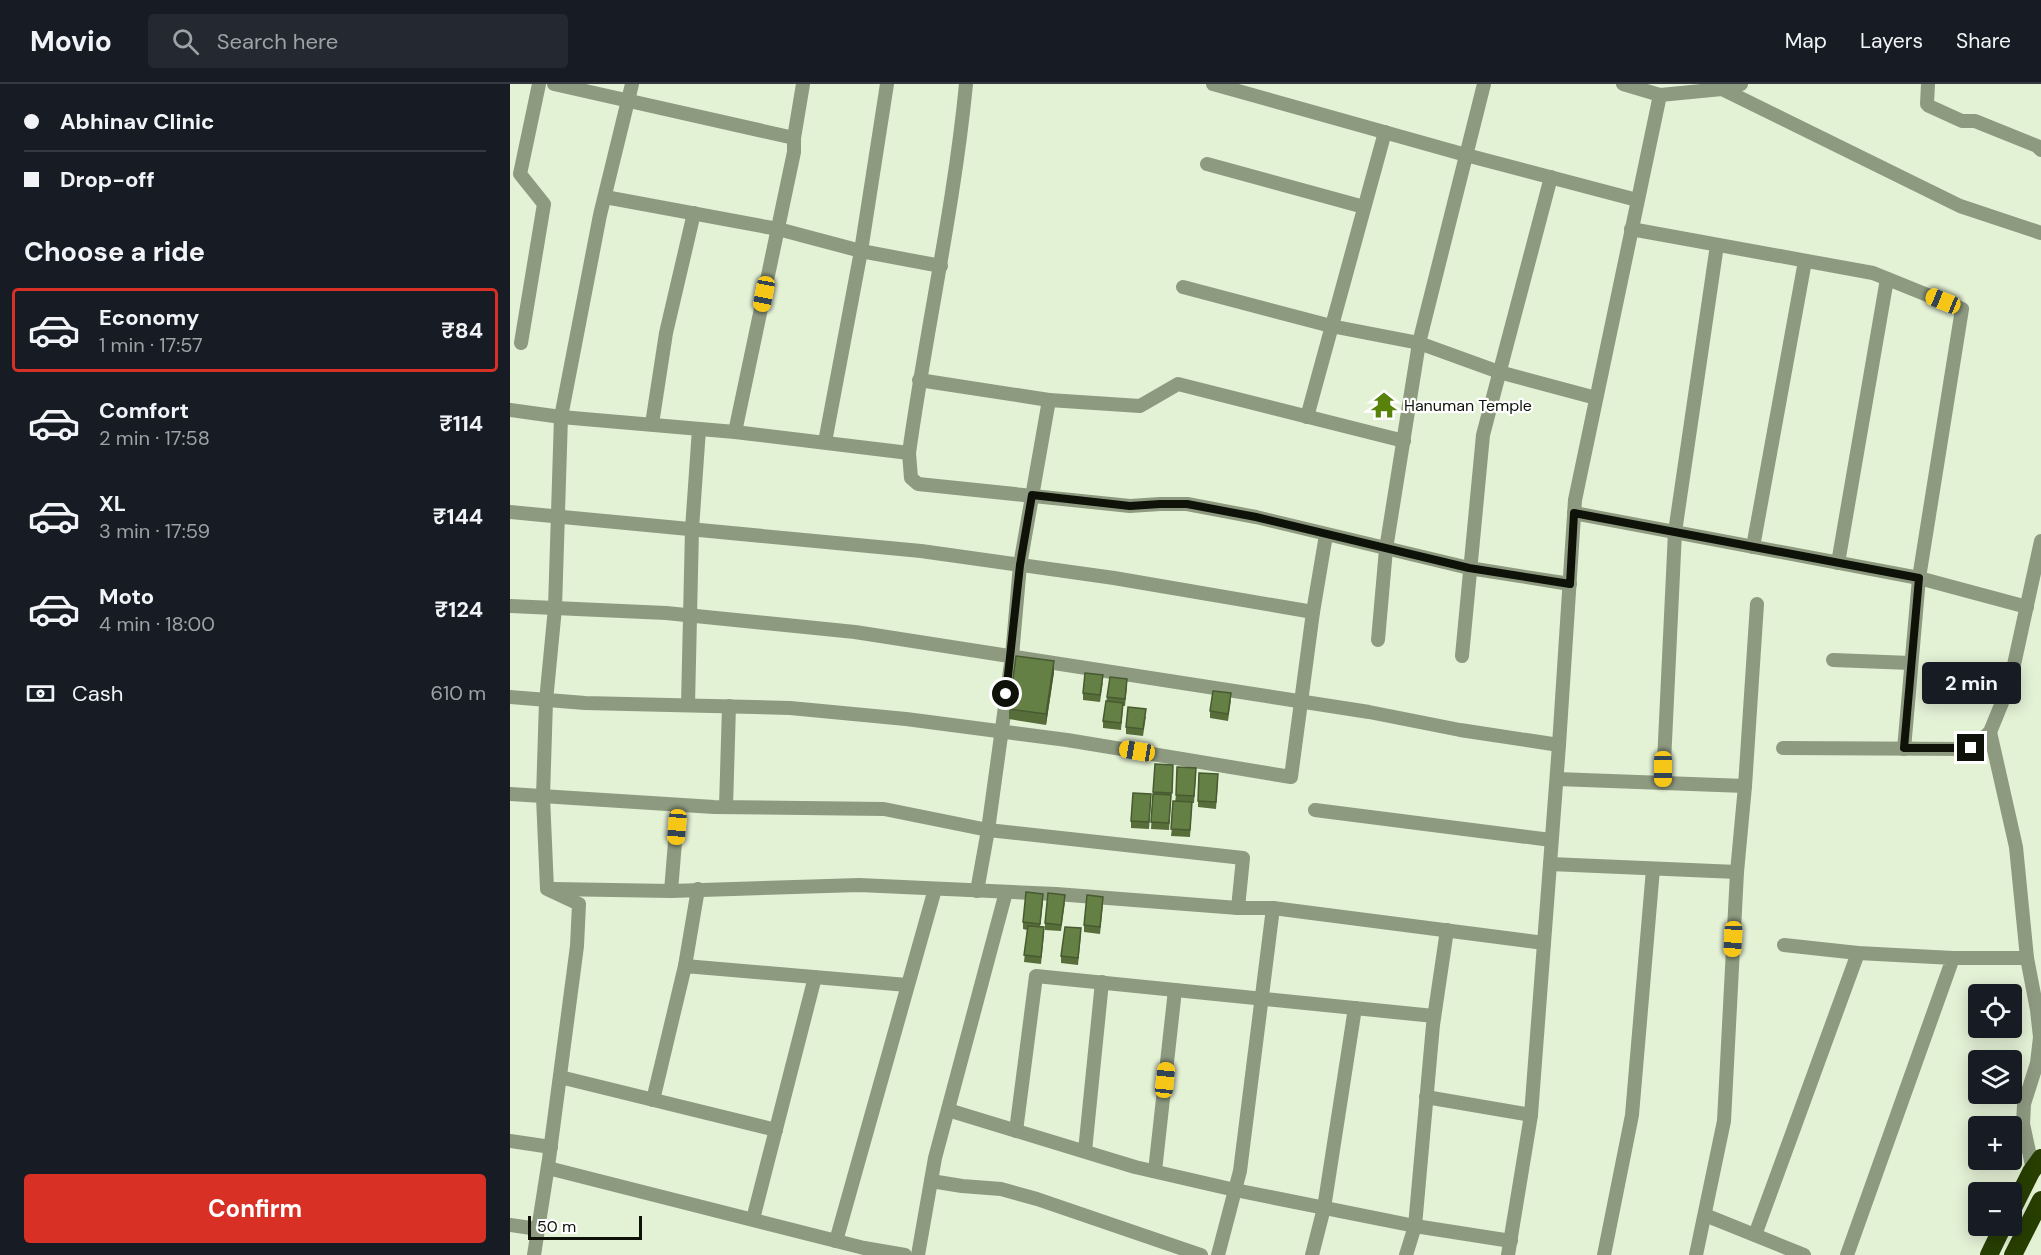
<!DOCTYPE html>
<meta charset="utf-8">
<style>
:root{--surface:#171b24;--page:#242831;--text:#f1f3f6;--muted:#9ea1a6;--line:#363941;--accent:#d93025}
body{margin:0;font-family:"DM Sans",sans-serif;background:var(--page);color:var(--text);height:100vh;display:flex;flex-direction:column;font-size:22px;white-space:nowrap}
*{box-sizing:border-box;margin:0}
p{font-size:20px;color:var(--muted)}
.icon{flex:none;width:33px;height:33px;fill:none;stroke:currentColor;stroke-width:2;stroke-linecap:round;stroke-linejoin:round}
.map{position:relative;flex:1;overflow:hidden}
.sheet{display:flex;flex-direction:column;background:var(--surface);width:510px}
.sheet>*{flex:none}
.hud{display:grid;align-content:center;height:132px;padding:0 24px;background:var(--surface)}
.buttons{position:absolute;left:1458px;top:900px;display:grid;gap:12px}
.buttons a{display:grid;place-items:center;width:54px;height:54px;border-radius:6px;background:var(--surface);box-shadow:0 3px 15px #0003;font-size:30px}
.scale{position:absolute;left:18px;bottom:15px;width:114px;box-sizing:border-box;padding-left:6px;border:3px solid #0e1209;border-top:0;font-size:16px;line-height:21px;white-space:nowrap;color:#0e1209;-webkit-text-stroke:4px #fff;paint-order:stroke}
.end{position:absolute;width:27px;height:27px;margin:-14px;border:8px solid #0e1209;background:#fff;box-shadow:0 0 0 3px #fff}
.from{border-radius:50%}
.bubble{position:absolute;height:42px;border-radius:6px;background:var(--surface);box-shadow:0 3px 15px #0003;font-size:20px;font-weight:700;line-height:42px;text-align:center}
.car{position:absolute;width:18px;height:36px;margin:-18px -9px;border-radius:8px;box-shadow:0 0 4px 2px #0007;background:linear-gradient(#f5c518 24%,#345 0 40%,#f5c518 0 76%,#345 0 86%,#f5c518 0)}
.hud b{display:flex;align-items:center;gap:21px;height:57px;font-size:22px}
.hud b+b{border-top:2px solid var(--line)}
.hud i{width:15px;height:15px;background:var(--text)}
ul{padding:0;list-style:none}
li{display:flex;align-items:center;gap:18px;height:84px;margin:0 12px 9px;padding:0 12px;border:3px solid transparent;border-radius:6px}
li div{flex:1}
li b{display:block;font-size:22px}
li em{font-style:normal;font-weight:700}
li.active{border-color:var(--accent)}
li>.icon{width:54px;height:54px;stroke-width:1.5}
h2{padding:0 24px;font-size:27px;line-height:72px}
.pay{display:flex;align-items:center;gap:15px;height:66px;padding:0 24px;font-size:22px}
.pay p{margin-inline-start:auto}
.button{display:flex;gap:12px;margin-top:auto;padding:12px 24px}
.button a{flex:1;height:69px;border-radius:6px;background:var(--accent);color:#fff;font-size:24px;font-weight:700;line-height:69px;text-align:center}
header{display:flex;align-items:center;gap:36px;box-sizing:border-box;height:84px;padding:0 30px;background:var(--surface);border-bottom:2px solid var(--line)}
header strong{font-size:28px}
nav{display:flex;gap:33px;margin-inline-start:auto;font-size:21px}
.search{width:420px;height:54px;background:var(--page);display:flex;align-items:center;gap:15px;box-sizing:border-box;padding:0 21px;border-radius:6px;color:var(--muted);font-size:22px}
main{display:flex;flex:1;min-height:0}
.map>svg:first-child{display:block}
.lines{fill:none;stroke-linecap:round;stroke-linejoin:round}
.street{stroke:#8d9a80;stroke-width:14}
.highway{stroke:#273e00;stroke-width:18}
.wall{fill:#576e3b}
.shaded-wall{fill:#475a30}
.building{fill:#658045;stroke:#475a30;stroke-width:1.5}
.route{stroke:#0e1209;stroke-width:8}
.labels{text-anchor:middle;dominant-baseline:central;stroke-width:4.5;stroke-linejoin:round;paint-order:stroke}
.poi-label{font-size:16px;fill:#0e1209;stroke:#fff;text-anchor:start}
</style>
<header>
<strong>Movio</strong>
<div class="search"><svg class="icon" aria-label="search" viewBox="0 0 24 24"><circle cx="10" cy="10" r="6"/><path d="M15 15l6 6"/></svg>Search here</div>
<nav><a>Map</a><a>Layers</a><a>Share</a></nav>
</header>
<main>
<section class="sheet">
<div class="hud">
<b><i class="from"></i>Abhinav Clinic</b>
<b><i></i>Drop-off</b>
</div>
<h2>Choose a ride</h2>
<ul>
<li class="active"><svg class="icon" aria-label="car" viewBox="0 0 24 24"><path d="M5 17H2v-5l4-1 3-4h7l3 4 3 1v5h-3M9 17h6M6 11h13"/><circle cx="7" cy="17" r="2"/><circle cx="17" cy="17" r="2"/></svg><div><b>Economy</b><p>1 min · 17:57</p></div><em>₹84</em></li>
<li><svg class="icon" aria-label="car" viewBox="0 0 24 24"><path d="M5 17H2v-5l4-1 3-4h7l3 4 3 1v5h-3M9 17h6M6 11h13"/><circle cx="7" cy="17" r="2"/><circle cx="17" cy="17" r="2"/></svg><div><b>Comfort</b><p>2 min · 17:58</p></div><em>₹114</em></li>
<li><svg class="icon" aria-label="car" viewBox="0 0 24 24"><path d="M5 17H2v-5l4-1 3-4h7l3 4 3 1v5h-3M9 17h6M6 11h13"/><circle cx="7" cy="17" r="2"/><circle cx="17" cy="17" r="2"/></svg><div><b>XL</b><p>3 min · 17:59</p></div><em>₹144</em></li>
<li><svg class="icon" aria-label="car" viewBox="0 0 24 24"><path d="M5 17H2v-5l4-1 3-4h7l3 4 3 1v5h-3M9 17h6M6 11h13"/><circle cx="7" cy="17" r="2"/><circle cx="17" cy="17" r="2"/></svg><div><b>Moto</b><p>4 min · 18:00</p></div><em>₹124</em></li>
</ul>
<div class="pay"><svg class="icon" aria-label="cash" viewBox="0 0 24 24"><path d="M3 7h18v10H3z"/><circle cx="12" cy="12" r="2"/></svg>Cash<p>610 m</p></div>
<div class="button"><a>Confirm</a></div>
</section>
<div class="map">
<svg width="1531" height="1171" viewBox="0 0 1531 1171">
<rect width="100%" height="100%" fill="#e3f1d5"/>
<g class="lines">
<g class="street">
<polyline points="44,0 284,54"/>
<polyline points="703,0 956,71 1127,116"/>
<polyline points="1113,0 1150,11 1212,5 1231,0"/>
<polyline points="1418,0 1417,20 1419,22 1452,37 1465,37 1527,62 1531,66"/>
<polyline points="1212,5 1450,122 1531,149"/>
<polyline points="697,80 854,123"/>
<polyline points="95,113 268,145 351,167 431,182"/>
<polyline points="673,203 821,242 909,259 989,288 1086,314"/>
<polyline points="11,259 34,120 10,90 29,0"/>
<polyline points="409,296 539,316"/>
<path d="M0 326 51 333 225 348 399 369C416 246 444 124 456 0"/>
<polyline points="797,333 875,48"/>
<polyline points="142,340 156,249 184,129"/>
<polyline points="225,348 284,68 284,54 293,0"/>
<polyline points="315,358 351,167 377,0"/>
<polyline points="399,369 401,394 408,400 620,422 650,420 677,420 746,433 959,484 1060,500"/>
<polyline points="0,428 411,467 604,494 803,528"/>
<polyline points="1064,429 1409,494 1452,225 1363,189 1121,145"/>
<polyline points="1243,463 1295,177"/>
<polyline points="1328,479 1377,195"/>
<polyline points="0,522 156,529 345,548 859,628 950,646 1049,661"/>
<polyline points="868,556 876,465 909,259 974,0"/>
<polyline points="952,572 973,351 1041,93"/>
<polyline points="1323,576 1401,579"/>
<polyline points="0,613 75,619 280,624 396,635 557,656 781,693 803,528 816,451"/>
<polyline points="178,621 182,445 189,345"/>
<polyline points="1480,648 1506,763 1517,874 1527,926 1530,953 1527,979 1514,1020 1513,1040 1523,1086"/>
<polyline points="1273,664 1461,665 1480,648 1500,599 1531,457"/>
<polyline points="1394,665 1409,494 1517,523"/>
<polyline points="1047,695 1235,702 1227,788 1214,1037 1186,1171"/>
<polyline points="1153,699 1165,448 1207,161"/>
<polyline points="1235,702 1247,520"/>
<polyline points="0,710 204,723 374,725 478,746 733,774 728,824"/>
<polyline points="216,723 219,622"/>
<polyline points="805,726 1041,756"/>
<polyline points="1040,780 1227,788"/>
<polyline points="43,805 161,807 349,801 546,810 728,824 763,824 1034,859"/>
<polyline points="161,807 168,721"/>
<polyline points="467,807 478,746 502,572 510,481 539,316 630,322 668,300 894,357"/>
<polyline points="1274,861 1348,869 1443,874 1337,1171"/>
<polyline points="1443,874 1517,874"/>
<polyline points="175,882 188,805"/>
<polyline points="50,993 266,1046"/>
<polyline points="916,1013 1021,1031"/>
<polyline points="143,1016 175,882 397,901"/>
<polyline points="438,1026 625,1083 725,1106 905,1142 1001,1157"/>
<polyline points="506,1047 526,892 924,932"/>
<polyline points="0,1057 41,1063"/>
<polyline points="575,1067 592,898"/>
<polyline points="38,1084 354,1164 395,1171"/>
<polyline points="645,1087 665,906"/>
<polyline points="421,1097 452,1102 491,1105 527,1115 691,1171"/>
<polyline points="1195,1131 1294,1171"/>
<polyline points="243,1135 305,893"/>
<polyline points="0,1141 28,1145"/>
<polyline points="1245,1151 1348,869"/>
<polyline points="326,1157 425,805"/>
<polyline points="24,1171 39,1075 67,862 69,820 37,805 33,713 36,617 45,524 51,333 90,131 122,0"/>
<polyline points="408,1171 425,1074 496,808"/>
<polyline points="708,1171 730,1087 763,824"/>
<polyline points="802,1171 814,1124 845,924"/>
<polyline points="896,1171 905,1142 923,941 937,846"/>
<polyline points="998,1171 1021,1031 1049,661 1065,416 1150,11"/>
<polyline points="1094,1171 1122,1031 1143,785"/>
</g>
<g class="highway">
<polyline points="1502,1126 1521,1088 1531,1074"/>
<polyline points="1479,1171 1493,1142"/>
<polyline points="1503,1171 1531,1116"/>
</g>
</g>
<g class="wall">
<polygon points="544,588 536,641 499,635 499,625"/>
<polygon points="593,598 590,618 573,616 573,609"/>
<polygon points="617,602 615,622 613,622 611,646 593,644 593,637 597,613"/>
<polygon points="721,616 718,637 700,634 700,627"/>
<polygon points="636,632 633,652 616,650 616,643"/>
<polygon points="645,680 663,688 659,746 641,745"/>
<polygon points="686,691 684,719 682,719 680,753 661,752 666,711"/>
<polygon points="708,697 706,725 688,723 688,717"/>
<polygon points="641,717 639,745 621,744 621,737"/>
<polygon points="533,817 530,843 534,850 531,880 514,878 517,846 513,845 513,838"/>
<polygon points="555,818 551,847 535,846 535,839"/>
<polygon points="593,820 590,850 574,848 574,841"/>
<polygon points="571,851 568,881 551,879 551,872"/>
</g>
<polygon class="shaded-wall" points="544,577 544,588 536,641 536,630"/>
<g class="building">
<polygon points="506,572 544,577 536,630 499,625"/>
<polygon points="575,589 593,591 590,611 573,609"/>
<polygon points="600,593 617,595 615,615 597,613"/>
<polygon points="703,607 721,609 718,630 700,627"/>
<polygon points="596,617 613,619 611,639 593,637"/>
<polygon points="618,623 636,625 633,645 616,643"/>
<polygon points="645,680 663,681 662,709 643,708"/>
<polygon points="667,683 686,684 684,712 666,711"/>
<polygon points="689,689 708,690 706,718 688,717"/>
<polygon points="623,709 641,710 639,738 621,737"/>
<polygon points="643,710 661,711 659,739 641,738"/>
<polygon points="663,717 682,718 680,746 661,745"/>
<polygon points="516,808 533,810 530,840 513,838"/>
<polygon points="538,809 555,811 551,841 535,839"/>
<polygon points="577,811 593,813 590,843 574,841"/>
<polygon points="518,842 534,843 531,873 514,871"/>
<polygon points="555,843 571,844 568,874 551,872"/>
</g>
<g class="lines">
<polyline class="route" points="496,610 510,481 522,411 620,422 650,420 677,420 746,433 959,484 1060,500 1064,429 1409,494 1394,664 1461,664"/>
</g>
<defs>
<g id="temple-bare" transform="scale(2.07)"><path d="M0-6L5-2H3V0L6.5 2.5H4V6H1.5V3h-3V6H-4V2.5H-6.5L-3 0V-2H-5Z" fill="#58820a" stroke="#fff" stroke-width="2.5" paint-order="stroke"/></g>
</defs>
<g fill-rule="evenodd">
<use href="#temple-bare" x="874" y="321"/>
</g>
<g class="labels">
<g class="poi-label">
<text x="894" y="321">Hanuman Temple</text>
</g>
</g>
</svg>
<div class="buttons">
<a><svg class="icon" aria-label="locate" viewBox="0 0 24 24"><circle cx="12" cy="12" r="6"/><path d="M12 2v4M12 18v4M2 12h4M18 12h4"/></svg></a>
<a><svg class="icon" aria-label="layers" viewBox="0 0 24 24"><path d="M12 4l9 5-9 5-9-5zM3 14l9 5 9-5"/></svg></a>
<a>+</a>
<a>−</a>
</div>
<div class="scale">50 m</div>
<i class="end from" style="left:496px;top:610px"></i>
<i class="end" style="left:1461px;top:664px"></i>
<div class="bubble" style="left:1412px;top:578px;width:99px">2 min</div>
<i class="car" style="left:254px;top:210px;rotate:191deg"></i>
<i class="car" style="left:1433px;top:217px;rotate:292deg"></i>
<i class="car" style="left:627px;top:667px;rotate:279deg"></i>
<i class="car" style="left:1153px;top:685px;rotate:180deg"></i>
<i class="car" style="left:167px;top:743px;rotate:185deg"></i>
<i class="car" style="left:1223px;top:855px;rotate:183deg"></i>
<i class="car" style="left:655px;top:996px;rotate:6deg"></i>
</div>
</main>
